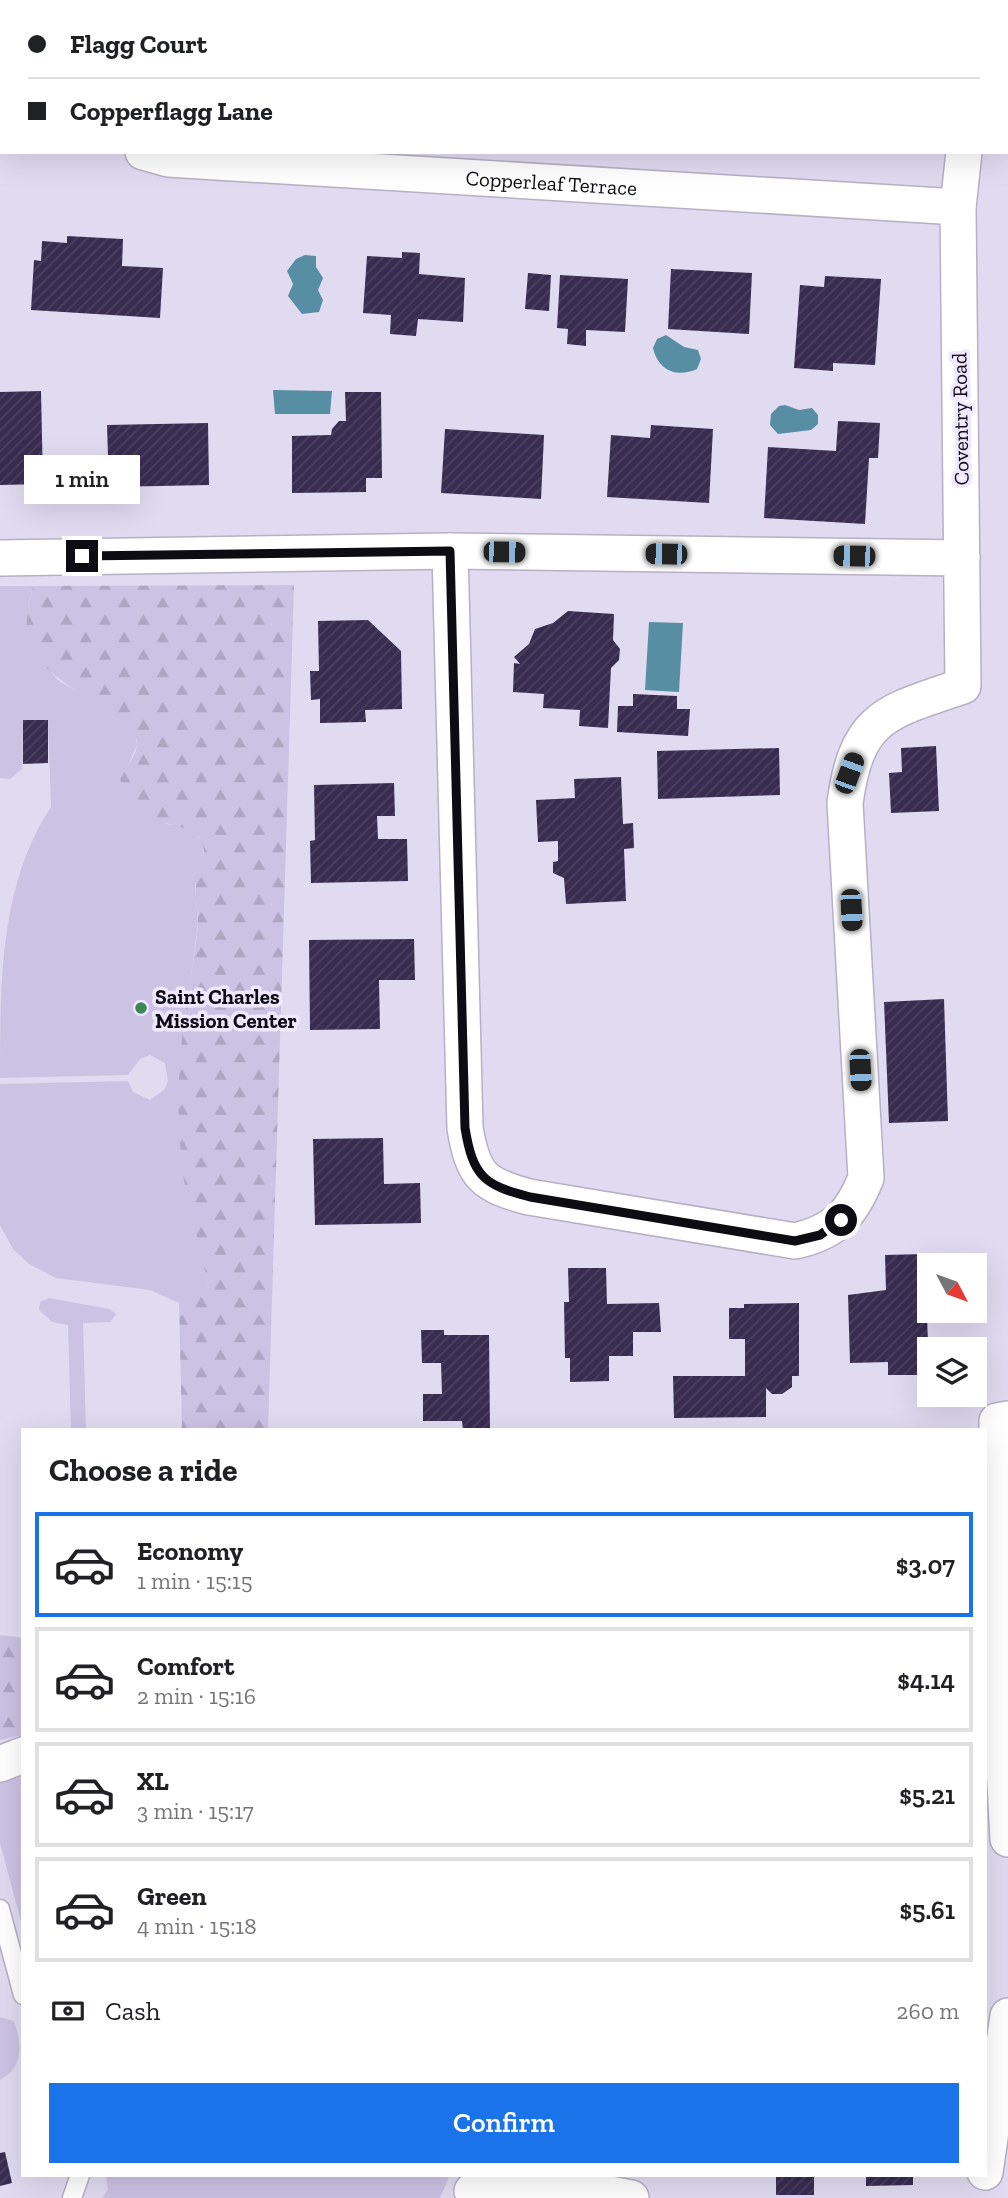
<!DOCTYPE html>
<meta charset="utf-8">
<style>
:root{--surface:#fff;--page:#f2f2f2;--text:#202124;--muted:#757577;--line:#e0e0e0;--accent:#1a73e8}
body{margin:0;font-family:"Zilla Slab",serif;background:var(--page);color:var(--text);height:100vh;display:flex;flex-direction:column;font-size:26px;white-space:nowrap}
*{box-sizing:border-box;margin:0}
p{font-size:23px;color:var(--muted)}
.icon{flex:none;width:38px;height:38px;fill:none;stroke:currentColor;stroke-width:2;stroke-linecap:round;stroke-linejoin:round}
.map{position:relative;flex:1;overflow:hidden}
.drawer{position:absolute;left:21px;top:1428px;width:966px;height:749px;display:flex;flex-direction:column;background:var(--surface);border-radius:0px;box-shadow:0 7px 28px #0002}
.drawer>*{flex:none}
.banner{position:absolute;left:0px;top:0px;width:1008px;height:154px;box-shadow:0 7px 28px #0002;display:grid;align-content:center;height:154px;padding:0 28px;background:var(--surface)}
.needle{width:46px;rotate:131deg}
.buttons{position:absolute;left:917px;top:1253px;display:grid;gap:14px}
.buttons a{display:grid;place-items:center;width:70px;height:70px;border-radius:0px;background:var(--surface);box-shadow:0 7px 28px #0002;font-size:35px}
.end{position:absolute;width:32px;height:32px;margin:-16px;border:9px solid #0e0c13;background:#fff;box-shadow:0 0 0 4px #fff}
.from{border-radius:50%}
.bubble{position:absolute;height:49px;border-radius:0px;background:var(--surface);box-shadow:0 7px 28px #0002;font-size:23px;font-weight:600;line-height:49px;text-align:center}
.car{position:absolute;width:21px;height:42px;margin:-21px -10px;border-radius:9px;box-shadow:0 0 5px 2px #0007;background:linear-gradient(#222 24%,#8ab4d8 0 40%,#222 0 76%,#8ab4d8 0 86%,#222 0)}
.banner b{display:flex;align-items:center;gap:24px;height:66px;font-size:26px}
.banner b+b{border-top:2px solid var(--line)}
.banner i{width:18px;height:18px;background:var(--text)}
ul{padding:0;list-style:none}
li{display:flex;align-items:center;gap:21px;height:105px;margin:0 14px 10px;padding:0 14px;border:4px solid var(--line);border-radius:0px}
li div{flex:1}
li b{display:block;font-size:26px}
li em{font-style:normal;font-weight:600}
li.selected{border-color:var(--accent)}
li>.icon{width:63px;height:63px;stroke-width:1.5}
h2{padding:0 28px;font-size:32px;line-height:84px}
.pay{display:flex;align-items:center;gap:18px;height:77px;padding:0 28px;font-size:26px}
.pay p{margin-inline-start:auto}
.primary-button{display:flex;gap:14px;margin-top:auto;padding:14px 28px}
.primary-button a{flex:1;height:80px;border-radius:0px;background:var(--accent);color:#fff;font-size:28px;font-weight:600;line-height:80px;text-align:center}
.map>svg:first-child{display:block}
.green{fill:#ccc2e4}
.forest{fill:url(#forest-firs)}
.water{fill:#588ea4}
.building{fill:url(#building-hatch)}
.lines{fill:none;stroke-linecap:round;stroke-linejoin:round}
.service-casing{stroke:#b6b0c5;stroke-width:21}
.minor-casing{stroke:#b6b0c5;stroke-width:38}
.service{stroke:#fff;stroke-width:18}
.minor{stroke:#fff;stroke-width:35}
.route{stroke:#0e0c13;stroke-width:9}
.poi-dot{fill:#3a8857;stroke:#efe8fe;stroke-width:2.5}
.labels{text-anchor:middle;dominant-baseline:central;stroke-width:7;stroke-linejoin:round;paint-order:stroke}
.street-label{font-size:21px;fill:#0e0c13;stroke:#efe8fe}
.poi-label{font-size:21px;font-weight:bold;fill:#0e0c13;stroke:#efe8fe;text-anchor:start}
</style>
<div class="map">
<svg width="1008" height="2198" viewBox="0 0 1008 2198">
<defs>
<pattern id="forest-firs" width="22" height="20" patternUnits="userSpaceOnUse" patternTransform="scale(1.75)"><rect width="22" height="20" fill="#ccc2e4"/><path d="M5 1l3.5 6h-7zM16 11l3.5 6h-7z" fill="#aea6c3"/></pattern>
<pattern id="building-hatch" width="6" height="6" patternUnits="userSpaceOnUse" patternTransform="scale(1.75)"><rect width="6" height="6" fill="#392c51"/><path d="M-1 1l2-2M0 6l6-6M5 7l2-2" fill="none" stroke="#4c4160"/></pattern>
</defs>
<rect width="100%" height="100%" fill="#e1dbf1"/>
<g class="green">
<path d="M0 586H33L28 607 43 664 59 681 119 714 135 730 137 745 130 761 166 824 183 826 194 832 203 843 204 860 195 886 198 923 181 1052V1125L185 1188 204 1254 207 1286 200 1295 179 1303 150 1290 56 1278 29 1264 13 1249 0 1225V1084L128 1081 133 1092 150 1100 165 1089 168 1081 165 1063 150 1055 140 1059 128 1075 0 1078C0 981 0 884 51 807L48 720H23L22 769 10 779 0 778Z"/>
<polygon points="49,1298 109,1309 116,1314 110,1322 83,1323 86,1430 71,1430 68,1325 52,1322 39,1310 40,1302"/>
<polygon points="23,1776 23,1929 0,1843 0,1781"/>
<path d="M0 2017 14 2021C22 2044 24 2068 0 2080Z"/>
<polygon points="106,2175 450,2175 440,2198 102,2198 108,2190"/>
</g>
<g class="forest">
<path d="M294 585 268 1430H182L179 1303 199 1295 207 1286C204 1250 190 1221 185 1187 178 1143 177 1092 181 1048 185 1008 193 967 198 927 199 913 194 898 196 884 198 871 208 857 202 843 192 815 137 837 120 779 125 769 136 756 137 745 142 707 30 690 27 629 26 615 30 600 33 586Z"/>
<polygon points="0,1635 23,1638 23,1735 0,1740"/>
</g>
<g class="water">
<polygon points="305,255 316,256 316,267 323,278 318,290 323,300 319,312 302,314 288,296 293,284 287,271 296,259"/>
<path d="M666 335 684 347 698 350 701 359 697 369C677 378 658 371 653 348L657 339Z"/>
<polygon points="273,390 332,391 330,414 275,414"/>
<polygon points="785,405 799,410 812,408 818,415 818,424 811,430 778,434 770,425 771,414 779,406"/>
<polygon points="649,622 683,623 679,692 645,690"/>
</g>
<g class="building">
<polygon points="67,236 123,239 122,266 163,268 160,318 31,310 34,260 41,261 42,241 67,243"/>
<polygon points="402,252 420,253 419,274 465,278 463,322 418,319 416,336 390,334 391,315 363,313 367,256 402,258"/>
<polygon points="671,269 752,273 749,334 668,329"/>
<polygon points="528,273 551,275 549,311 525,309"/>
<polygon points="560,275 628,279 625,332 586,330 586,346 567,344 568,329 557,328"/>
<polygon points="825,276 881,279 875,365 833,363 833,371 794,368 800,285 824,287"/>
<polygon points="41,391 43,484 0,485 0,392"/>
<polygon points="345,392 381,392 382,478 366,478 366,492 292,493 292,436 331,435 332,429 339,421 346,421"/>
<polygon points="838,421 880,423 878,458 869,458 865,524 764,518 768,447 836,451"/>
<polygon points="208,423 209,485 109,487 107,425"/>
<polygon points="651,425 713,429 709,503 607,497 611,435 650,438"/>
<polygon points="445,429 544,435 541,499 441,493"/>
<polygon points="568,611 614,614 613,640 620,649 619,660 611,668 608,728 579,726 580,710 543,708 544,694 513,692 514,663 520,664 514,657 529,644 535,629 553,623"/>
<polygon points="368,620 401,651 402,709 365,710 366,722 320,723 320,699 311,700 310,671 319,671 318,621"/>
<polygon points="633,694 677,696 677,709 690,709 688,736 617,732 618,706 633,706"/>
<polygon points="23,720 48,720 48,763 23,764"/>
<polygon points="936,746 939,811 891,813 889,773 902,772 901,748"/>
<polygon points="779,748 780,795 658,799 657,751"/>
<polygon points="621,777 623,824 633,823 634,848 624,849 626,901 566,904 564,878 553,873 553,862 558,861 558,841 538,842 536,800 575,798 574,779"/>
<polygon points="394,783 395,816 377,816 378,839 407,839 408,881 311,883 310,841 315,840 314,785"/>
<polygon points="414,939 415,980 379,980 380,1029 310,1030 309,940"/>
<polygon points="944,999 948,1121 889,1123 884,1002"/>
<polygon points="383,1138 384,1184 420,1183 421,1223 315,1225 313,1139"/>
<polygon points="925,1254 929,1375 888,1375 888,1362 850,1363 848,1295 886,1290 885,1255"/>
<polygon points="568,1268 606,1268 607,1304 659,1303 661,1332 633,1332 633,1356 609,1356 609,1381 570,1382 570,1358 565,1358 564,1302 569,1302"/>
<polygon points="799,1303 799,1376 792,1376 792,1387 782,1394 772,1394 766,1388 766,1417 674,1418 673,1376 745,1376 745,1339 729,1339 729,1308 744,1308 744,1304"/>
<polygon points="421,1330 444,1330 444,1335 489,1335 490,1430 463,1430 462,1421 423,1421 423,1394 442,1394 441,1363 422,1363"/>
<polygon points="5,2152 12,2183 0,2186 0,2153"/>
<rect x="776" y="2175" width="38" height="20"/>
<polygon points="866,2175 913,2175 913,2185 866,2186"/>
</g>
<g class="lines">
<g class="service-casing">
<g id="service">
<polyline points="0,1909 23,1995"/>
<polyline points="72,2198 80,2175"/>
</g>
</g>
<g class="minor-casing">
<g id="minor">
<polyline points="1006,24 1008,21"/>
<path id="s1" d="M143 152 168 159 958 207"/>
<path d="M450 551 465 1128C473 1176 483 1185 529 1197L795 1241C835 1232 851 1215 866 1178L845 803C857 714 888 712 963 686L958 207 964 152"/>
<polyline points="0,558 450,551 962,558"/>
<polyline points="1008,1419 997,1421 1001,1712 1008,1839"/>
<polyline points="0,1764 23,1755"/>
<polyline points="985,2172 1008,2016"/>
<polyline points="472,2191 572,2187 631,2198"/>
</g>
</g>
<use href="#service" class="service"/>
<use href="#minor" class="minor"/>
</g>
<g class="lines">
<path class="route" d="M82 556 450 551 465 1128C473 1176 483 1185 530 1197L795 1241 820 1235 841 1220"/>
</g>
<circle class="poi-dot" cx="141" cy="1008" r="7"/>
<g class="labels">
<g class="street-label">
<text stroke="none"><textPath href="#s1" startOffset="410">Copperleaf Terrace</textPath></text>
<text transform="translate(960 419) rotate(-91)">Coventry Road</text>
</g>
<g class="poi-label">
<text x="155" y="996">Saint Charles<tspan x="155" dy="24">Mission Center</tspan></text>
</g>
</g>
</svg>
<div class="buttons">
<a><svg class="needle" viewBox="-14 -14 28 28"><path d="M0-13l5 13h-10z" fill="#e53935"/><path d="M0 13l5-13h-10z" fill="#757577"/></svg></a>
<a><svg class="icon" aria-label="layers" viewBox="0 0 24 24"><path d="M12 4l9 5-9 5-9-5zM3 14l9 5 9-5"/></svg></a>
</div>
<i class="end from" style="left:841px;top:1220px"></i>
<i class="end" style="left:82px;top:556px"></i>
<div class="bubble" style="left:24px;top:455px;width:116px">1 min</div>
<i class="car" style="left:504px;top:552px;rotate:91deg"></i>
<i class="car" style="left:666px;top:554px;rotate:271deg"></i>
<i class="car" style="left:854px;top:556px;rotate:271deg"></i>
<i class="car" style="left:849px;top:773px;rotate:20deg"></i>
<i class="car" style="left:851px;top:910px;rotate:177deg"></i>
<i class="car" style="left:860px;top:1070px;rotate:177deg"></i>
<div class="banner">
<b><i class="from"></i>Flagg Court</b>
<b><i></i>Copperflagg Lane</b>
</div>
<section class="drawer">
<h2>Choose a ride</h2>
<ul>
<li class="selected"><svg class="icon" aria-label="car" viewBox="0 0 24 24"><path d="M5 17H2v-5l4-1 3-4h7l3 4 3 1v5h-3M9 17h6M6 11h13"/><circle cx="7" cy="17" r="2"/><circle cx="17" cy="17" r="2"/></svg><div><b>Economy</b><p>1 min · 15:15</p></div><em>$3.07</em></li>
<li><svg class="icon" aria-label="car" viewBox="0 0 24 24"><path d="M5 17H2v-5l4-1 3-4h7l3 4 3 1v5h-3M9 17h6M6 11h13"/><circle cx="7" cy="17" r="2"/><circle cx="17" cy="17" r="2"/></svg><div><b>Comfort</b><p>2 min · 15:16</p></div><em>$4.14</em></li>
<li><svg class="icon" aria-label="car" viewBox="0 0 24 24"><path d="M5 17H2v-5l4-1 3-4h7l3 4 3 1v5h-3M9 17h6M6 11h13"/><circle cx="7" cy="17" r="2"/><circle cx="17" cy="17" r="2"/></svg><div><b>XL</b><p>3 min · 15:17</p></div><em>$5.21</em></li>
<li><svg class="icon" aria-label="car" viewBox="0 0 24 24"><path d="M5 17H2v-5l4-1 3-4h7l3 4 3 1v5h-3M9 17h6M6 11h13"/><circle cx="7" cy="17" r="2"/><circle cx="17" cy="17" r="2"/></svg><div><b>Green</b><p>4 min · 15:18</p></div><em>$5.61</em></li>
</ul>
<div class="pay"><svg class="icon" aria-label="cash" viewBox="0 0 24 24"><path d="M3 7h18v10H3z"/><circle cx="12" cy="12" r="2"/></svg>Cash<p>260 m</p></div>
<div class="primary-button"><a>Confirm</a></div>
</section>
</div>
